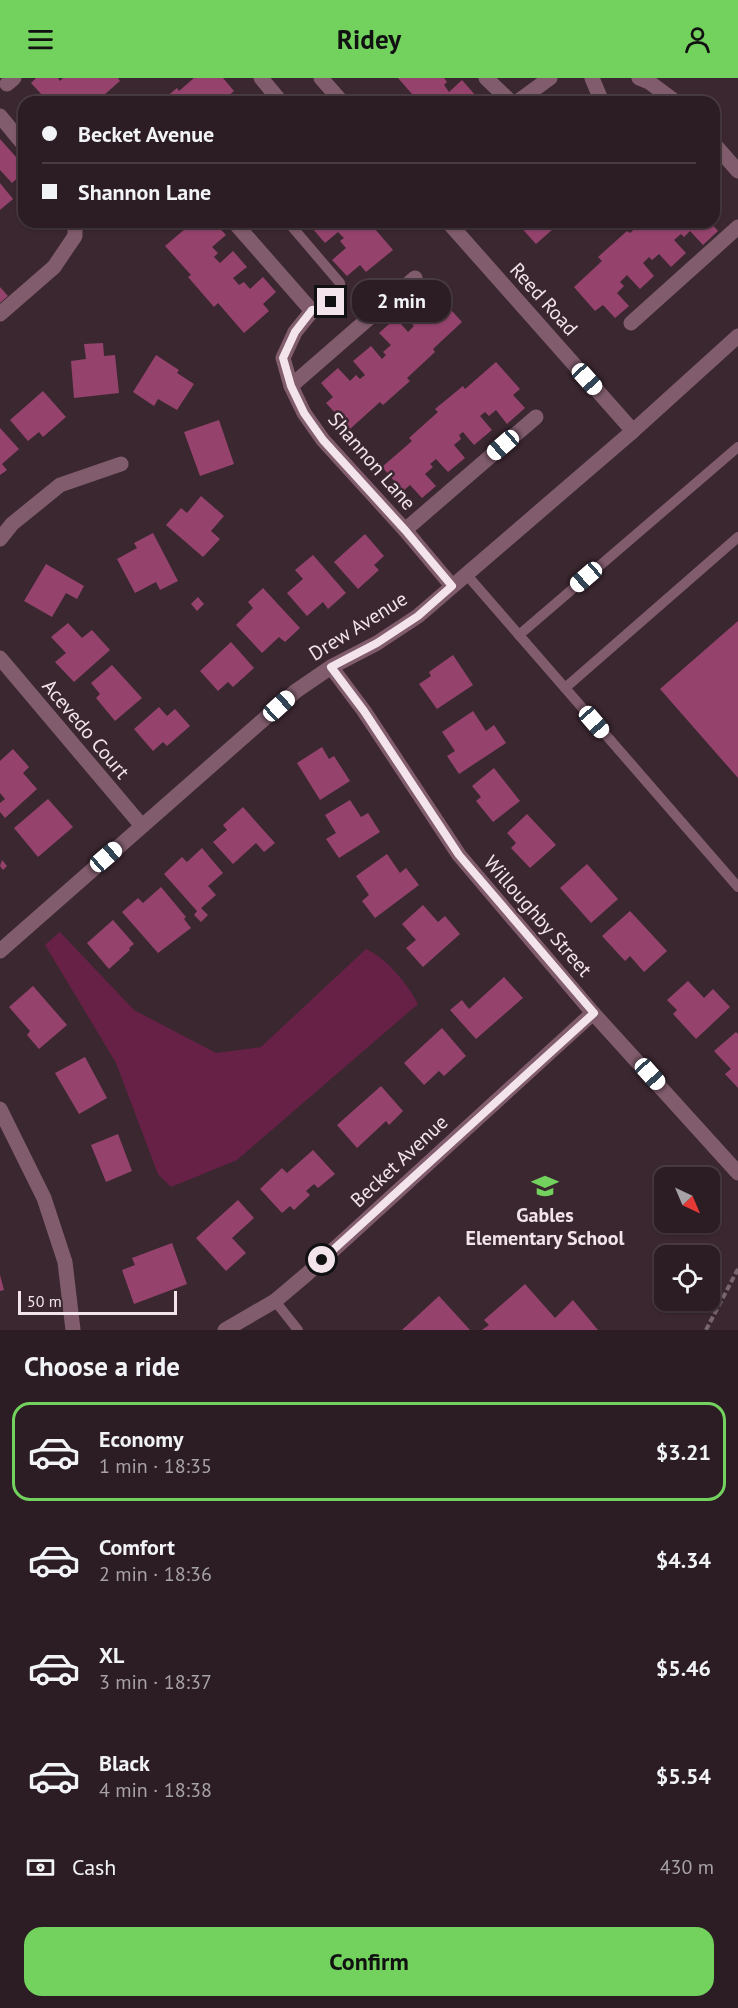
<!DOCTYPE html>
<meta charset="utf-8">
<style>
:root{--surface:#2c1d24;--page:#34262c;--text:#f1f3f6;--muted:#a6a2a6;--line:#483b41;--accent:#72d25d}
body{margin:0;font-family:"PT Sans",sans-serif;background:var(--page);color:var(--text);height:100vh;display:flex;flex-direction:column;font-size:22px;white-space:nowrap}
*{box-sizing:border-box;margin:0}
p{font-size:20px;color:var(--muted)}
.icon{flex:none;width:33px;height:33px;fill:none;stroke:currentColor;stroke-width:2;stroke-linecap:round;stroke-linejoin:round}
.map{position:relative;height:1252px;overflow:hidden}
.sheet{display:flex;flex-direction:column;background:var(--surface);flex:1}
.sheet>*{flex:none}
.guide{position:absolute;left:18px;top:18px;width:702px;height:132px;border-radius:18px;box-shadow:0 2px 4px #0004,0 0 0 2px var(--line);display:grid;align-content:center;height:132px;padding:0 24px;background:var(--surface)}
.needle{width:39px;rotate:136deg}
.buttons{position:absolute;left:654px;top:1089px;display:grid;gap:12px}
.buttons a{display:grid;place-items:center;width:66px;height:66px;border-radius:12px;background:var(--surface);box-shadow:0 2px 4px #0004,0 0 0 2px var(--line);font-size:30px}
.scale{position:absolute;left:18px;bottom:15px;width:159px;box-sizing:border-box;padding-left:6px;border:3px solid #f2e4ea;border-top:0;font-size:16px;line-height:21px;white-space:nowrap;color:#f2e4ea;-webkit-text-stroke:4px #3b2730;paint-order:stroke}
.end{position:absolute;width:27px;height:27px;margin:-14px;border:8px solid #f2e4ea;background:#111;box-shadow:0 0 0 3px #111}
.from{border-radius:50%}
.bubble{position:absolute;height:42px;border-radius:18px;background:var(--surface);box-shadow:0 2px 4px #0004,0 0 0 2px var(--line);font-size:20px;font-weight:800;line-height:42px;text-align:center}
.car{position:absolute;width:18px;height:36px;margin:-18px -9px;border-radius:8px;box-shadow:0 0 4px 2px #0007;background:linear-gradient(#fff 24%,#345 0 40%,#fff 0 76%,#345 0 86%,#fff 0)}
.guide b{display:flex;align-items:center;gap:21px;height:57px;font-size:22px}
.guide b+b{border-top:2px solid var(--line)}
.guide i{width:15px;height:15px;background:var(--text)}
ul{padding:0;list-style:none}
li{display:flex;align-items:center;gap:18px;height:99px;margin:0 12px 9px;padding:0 12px;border:3px solid transparent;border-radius:18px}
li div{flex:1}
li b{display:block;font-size:22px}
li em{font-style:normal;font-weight:800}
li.selected{border-color:var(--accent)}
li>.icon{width:54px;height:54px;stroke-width:1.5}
h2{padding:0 24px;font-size:27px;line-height:72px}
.pay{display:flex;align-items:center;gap:15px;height:66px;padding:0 24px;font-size:22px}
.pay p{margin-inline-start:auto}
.button{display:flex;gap:12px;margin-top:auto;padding:12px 24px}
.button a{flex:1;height:69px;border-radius:18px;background:var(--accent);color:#111;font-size:24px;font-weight:800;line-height:69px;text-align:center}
header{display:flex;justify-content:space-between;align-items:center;height:78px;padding:0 24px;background:var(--accent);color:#111;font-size:27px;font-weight:800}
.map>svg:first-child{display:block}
.green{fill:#672147}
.building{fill:#95436d}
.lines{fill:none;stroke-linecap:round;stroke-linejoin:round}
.path{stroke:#78666e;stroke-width:4;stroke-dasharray:6 3;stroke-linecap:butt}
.lane{stroke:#815c6d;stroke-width:10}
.street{stroke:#815c6d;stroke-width:15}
.route{stroke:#f2e4ea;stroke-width:8}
.labels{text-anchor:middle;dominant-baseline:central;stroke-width:5;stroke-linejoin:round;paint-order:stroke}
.street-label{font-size:20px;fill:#f2e4ea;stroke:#3b2730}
.poi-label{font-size:20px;font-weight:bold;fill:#f2e4ea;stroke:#3b2730}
</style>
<header><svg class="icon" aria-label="menu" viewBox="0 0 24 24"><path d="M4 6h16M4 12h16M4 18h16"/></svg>Ridey<svg class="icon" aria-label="person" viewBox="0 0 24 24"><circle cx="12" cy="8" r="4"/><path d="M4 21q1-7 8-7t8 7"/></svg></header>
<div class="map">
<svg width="738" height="1252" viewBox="0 0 738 1252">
<rect width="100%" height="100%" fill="#3b2730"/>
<path class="green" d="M60 854 134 932 216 975 261 969 366 871C387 881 407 905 418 926L237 1082 171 1109 158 1096 116 985 45 867Z"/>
<g class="building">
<polygon points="36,0 58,0 60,3 63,0 118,0 120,3 96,24 36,24 43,18 31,5"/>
<polygon points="194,0 223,0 234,13 227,19 231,24 160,24 177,10 179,13"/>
<polygon points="398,0 444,0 447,4 444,7 449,14 462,2 476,18 469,24 419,24"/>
<polygon points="0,61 24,88 24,94 12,105 0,92"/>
<polygon points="0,105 13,121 0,132"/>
<polygon points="207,144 214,144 226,157 212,169 218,175 214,179 220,185 233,173 247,189 233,200 239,207 244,204 250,211 263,199 276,214 263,226 269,233 244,255 218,225 214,229 188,199 191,197 165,168 192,145 198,152"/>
<polygon points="318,144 369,144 393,172 366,194 360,187 347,198 332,182 346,170 340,163 344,160 338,154 325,165 312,150"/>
<polygon points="516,144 561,144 536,166"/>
<polygon points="642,144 710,144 718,153 703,167 690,153 684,159 681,156 674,162 686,175 671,189 659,176 652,182 649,179 643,185 654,198 640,211 627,197 620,204 624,208 617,215 629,228 615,240 603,227 595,233 574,209 602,183 598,179 627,153 630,155"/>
<polygon points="0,209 8,218 0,225"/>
<polygon points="422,214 434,227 441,221 462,244 433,271 435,274 407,300 410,303 383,327 380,324 350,351 326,325 333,319 321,305 338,290 350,303 356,297 360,301 365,297 353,283 371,268 382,281 386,277 383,274 391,267 379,255 396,240 408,254 414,248 411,245 419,238 408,226"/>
<polygon points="103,265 104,278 115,277 119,315 74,320 71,283 86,281 84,266"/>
<polygon points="156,277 179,292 177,295 194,306 177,332 158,321 154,328 133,314"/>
<polygon points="496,284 520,311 513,317 525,330 507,346 496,332 489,338 485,334 480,338 492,352 474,367 463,354 459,357 461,361 454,367 465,380 448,394 436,381 430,386 433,389 425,396 436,408 422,420 410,407 403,413 382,389 412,363 409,360 438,334 435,331 463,308 465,311"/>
<polygon points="43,313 66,339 43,359 39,354 28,363 10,342"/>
<polygon points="219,342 234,386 200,398 184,354"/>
<polygon points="0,350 19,371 2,386 7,392 0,397"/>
<polygon points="201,418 224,438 211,453 220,461 203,479 166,447 181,430 187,435"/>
<polygon points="153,455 178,503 160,512 156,504 135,515 117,481 137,470 134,465"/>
<polygon points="365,456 384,478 374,487 379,492 358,511 334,484"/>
<polygon points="313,477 346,515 328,531 323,524 307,538 287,515 303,501 295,492"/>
<polygon points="46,486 84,508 77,521 66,515 52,539 24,523"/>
<polygon points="263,510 300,550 285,564 279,559 262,575 236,547 253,530 248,524"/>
<polygon points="198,519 204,526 197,533 191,526"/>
<polygon points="738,543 738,700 660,611"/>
<polygon points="68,545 82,560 92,552 110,572 74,604 55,584 66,575 51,559"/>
<polygon points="231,564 254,590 233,609 228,604 218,613 200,593"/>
<polygon points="453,577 473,607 437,631 419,606 431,598 429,594"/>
<polygon points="112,587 142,620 115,643 96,620 100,616 91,605"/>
<polygon points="159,629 167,638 175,631 190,648 167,668 163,664 153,673 134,651"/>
<polygon points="473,633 486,653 494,647 506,665 459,696 447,678 455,673 442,654"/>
<polygon points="322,669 329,681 334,678 350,703 320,722 297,685"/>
<polygon points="13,671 29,689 23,695 37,711 5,740 0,734 0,725 5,721 0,715 0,683"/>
<polygon points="494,690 520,723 493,744 476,723 481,719 472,708"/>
<polygon points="48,721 73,749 38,779 14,750"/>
<polygon points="350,722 361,739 368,735 380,754 339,780 326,761 336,755 325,737"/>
<polygon points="243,729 275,765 264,774 256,765 233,786 213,764 227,752 223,747"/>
<polygon points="527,736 556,767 530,790 511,770 516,765 507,755"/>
<polygon points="202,770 223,795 208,808 216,817 201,830 208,837 201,844 194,837 197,833 164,796 182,779 187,784"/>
<polygon points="387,776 400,795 406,790 419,807 375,840 362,823 369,817 356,798"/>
<polygon points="2,782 7,788 3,792 0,788"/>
<polygon points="587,786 618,821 591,845 560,810"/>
<polygon points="161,809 186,839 184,841 191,850 158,875 122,834 138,820 143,825"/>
<polygon points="423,827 438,844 445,838 460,856 423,889 406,870 416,862 402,846"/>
<polygon points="630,833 667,873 644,894 630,878 625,883 602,858"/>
<polygon points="113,842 134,866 129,870 130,872 109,891 87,865"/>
<polygon points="504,899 523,920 476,961 450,932 462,922 469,931"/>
<polygon points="688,903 704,920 713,911 730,929 696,961 673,936 677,932 667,922"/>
<polygon points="33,908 67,947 39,971 27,957 30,953 9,929"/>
<polygon points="442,950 466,978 444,998 439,993 424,1007 404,985"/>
<polygon points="736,954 738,956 738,1010 725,996 731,991 714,973"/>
<polygon points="85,979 107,1020 79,1036 55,995"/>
<polygon points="381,1008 403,1033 389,1047 386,1043 357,1070 337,1047"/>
<polygon points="118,1056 132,1093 106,1104 91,1067"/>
<polygon points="313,1072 335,1096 318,1110 314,1106 306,1113 310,1117 294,1132 290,1128 282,1135 260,1111 282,1090 287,1095"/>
<polygon points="238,1122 254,1140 232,1160 246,1175 226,1193 196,1160"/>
<polygon points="172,1165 187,1206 134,1226 122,1192 135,1187 132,1180"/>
<polygon points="0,1197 4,1212 0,1213"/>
<polygon points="525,1206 555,1240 573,1222 598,1252 482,1252 489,1247 484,1242"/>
<polygon points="439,1218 470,1252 402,1252"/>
</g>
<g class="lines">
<polyline class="path" points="706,1252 738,1191"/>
<g class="lane">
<polyline points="288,144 340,205 341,217 321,231 312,233"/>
<polyline points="466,496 738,809"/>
<polyline points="519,557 738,369"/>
<polyline points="565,610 738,459"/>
<polyline points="275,1223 298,1252"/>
</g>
<g class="street">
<polyline points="261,0 281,24"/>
<polyline points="321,0 342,24"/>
<polyline points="486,0 511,24"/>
<polyline points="592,0 602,24"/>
<polyline points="639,0 649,4 676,24"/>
<polyline points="7,6 14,0"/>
<polyline points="517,24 550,0"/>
<polyline points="0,38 24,67"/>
<polyline points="714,66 738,93"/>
<polyline points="234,144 312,233 295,254 283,280 291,308 304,335 323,362 405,452 452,508"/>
<polyline points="448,144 633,353"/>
<polyline points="0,236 54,189 75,158 75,144"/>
<polyline points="631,245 738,149"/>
<polyline points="291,308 415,200"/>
<polyline points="405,452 536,339"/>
<polyline points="0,461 12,446 60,407 121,386"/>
<polyline points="0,580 142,748"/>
<polyline points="331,589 364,633 459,777 593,935 738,1095"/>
<polyline points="0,873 296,613 331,589 377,565 418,538 633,353 738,258"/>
<polyline points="0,1031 44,1120 65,1184 73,1252"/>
<polyline points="225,1252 275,1223 307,1196 593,935"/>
</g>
</g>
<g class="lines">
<polyline class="route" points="322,1182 594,935 459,777 364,633 331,589 377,565 418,538 452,508 405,452 323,362 304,335 291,308 283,280 295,254 312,232 321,231 331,224"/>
</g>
<defs>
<g id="school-bare" transform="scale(2.07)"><path d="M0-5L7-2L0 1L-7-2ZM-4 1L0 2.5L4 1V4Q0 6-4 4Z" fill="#72d25d" stroke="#3b2730" stroke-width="2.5" paint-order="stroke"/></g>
</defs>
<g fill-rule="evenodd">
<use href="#school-bare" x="545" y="1108"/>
</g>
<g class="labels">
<g class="street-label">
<text transform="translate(544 221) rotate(48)">Reed Road</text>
<text transform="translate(372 383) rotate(49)">Shannon Lane</text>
<text transform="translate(358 548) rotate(-32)">Drew Avenue</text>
<text transform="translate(86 651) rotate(50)">Acevedo Court</text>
<text transform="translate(538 838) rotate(49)">Willoughby Street</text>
<text transform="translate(399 1083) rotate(-43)">Becket Avenue</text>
</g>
<g class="poi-label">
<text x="545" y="1137">Gables<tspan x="545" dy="23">Elementary School</tspan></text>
</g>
</g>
</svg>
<div class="buttons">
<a><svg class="needle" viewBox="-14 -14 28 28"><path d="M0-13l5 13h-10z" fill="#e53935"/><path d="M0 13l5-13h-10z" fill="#a6a2a6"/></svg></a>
<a><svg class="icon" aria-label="locate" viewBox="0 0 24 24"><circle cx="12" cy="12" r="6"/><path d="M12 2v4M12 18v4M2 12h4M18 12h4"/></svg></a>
</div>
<div class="scale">50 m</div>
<i class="end from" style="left:322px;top:1182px"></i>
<i class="end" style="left:331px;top:224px"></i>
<div class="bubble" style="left:352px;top:202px;width:99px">2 min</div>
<i class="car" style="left:587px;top:301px;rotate:138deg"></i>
<i class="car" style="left:503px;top:367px;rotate:229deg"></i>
<i class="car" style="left:586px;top:499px;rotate:229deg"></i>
<i class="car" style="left:279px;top:628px;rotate:48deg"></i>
<i class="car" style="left:594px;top:644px;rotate:139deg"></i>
<i class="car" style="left:106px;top:779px;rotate:49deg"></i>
<i class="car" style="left:650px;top:996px;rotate:138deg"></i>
<div class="guide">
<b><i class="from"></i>Becket Avenue</b>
<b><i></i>Shannon Lane</b>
</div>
</div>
<section class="sheet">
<h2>Choose a ride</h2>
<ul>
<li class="selected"><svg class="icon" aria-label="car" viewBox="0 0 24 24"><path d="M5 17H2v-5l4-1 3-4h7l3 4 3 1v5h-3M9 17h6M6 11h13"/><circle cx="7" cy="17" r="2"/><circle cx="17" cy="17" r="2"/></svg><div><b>Economy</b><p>1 min · 18:35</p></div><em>$3.21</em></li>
<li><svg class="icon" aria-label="car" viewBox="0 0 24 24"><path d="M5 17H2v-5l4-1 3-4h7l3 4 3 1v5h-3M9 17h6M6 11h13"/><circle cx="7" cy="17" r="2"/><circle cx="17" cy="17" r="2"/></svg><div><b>Comfort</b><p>2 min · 18:36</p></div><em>$4.34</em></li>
<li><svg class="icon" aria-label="car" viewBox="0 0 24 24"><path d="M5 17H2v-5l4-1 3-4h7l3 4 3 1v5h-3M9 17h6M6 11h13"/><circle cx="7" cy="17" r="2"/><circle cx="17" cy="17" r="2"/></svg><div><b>XL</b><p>3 min · 18:37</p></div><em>$5.46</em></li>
<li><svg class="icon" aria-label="car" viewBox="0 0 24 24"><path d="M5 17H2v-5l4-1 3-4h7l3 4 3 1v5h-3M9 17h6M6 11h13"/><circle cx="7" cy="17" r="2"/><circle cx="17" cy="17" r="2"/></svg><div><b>Black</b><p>4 min · 18:38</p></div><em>$5.54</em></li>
</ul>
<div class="pay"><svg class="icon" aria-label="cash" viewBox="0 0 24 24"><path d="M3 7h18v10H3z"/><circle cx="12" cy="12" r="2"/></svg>Cash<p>430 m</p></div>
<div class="button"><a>Confirm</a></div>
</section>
